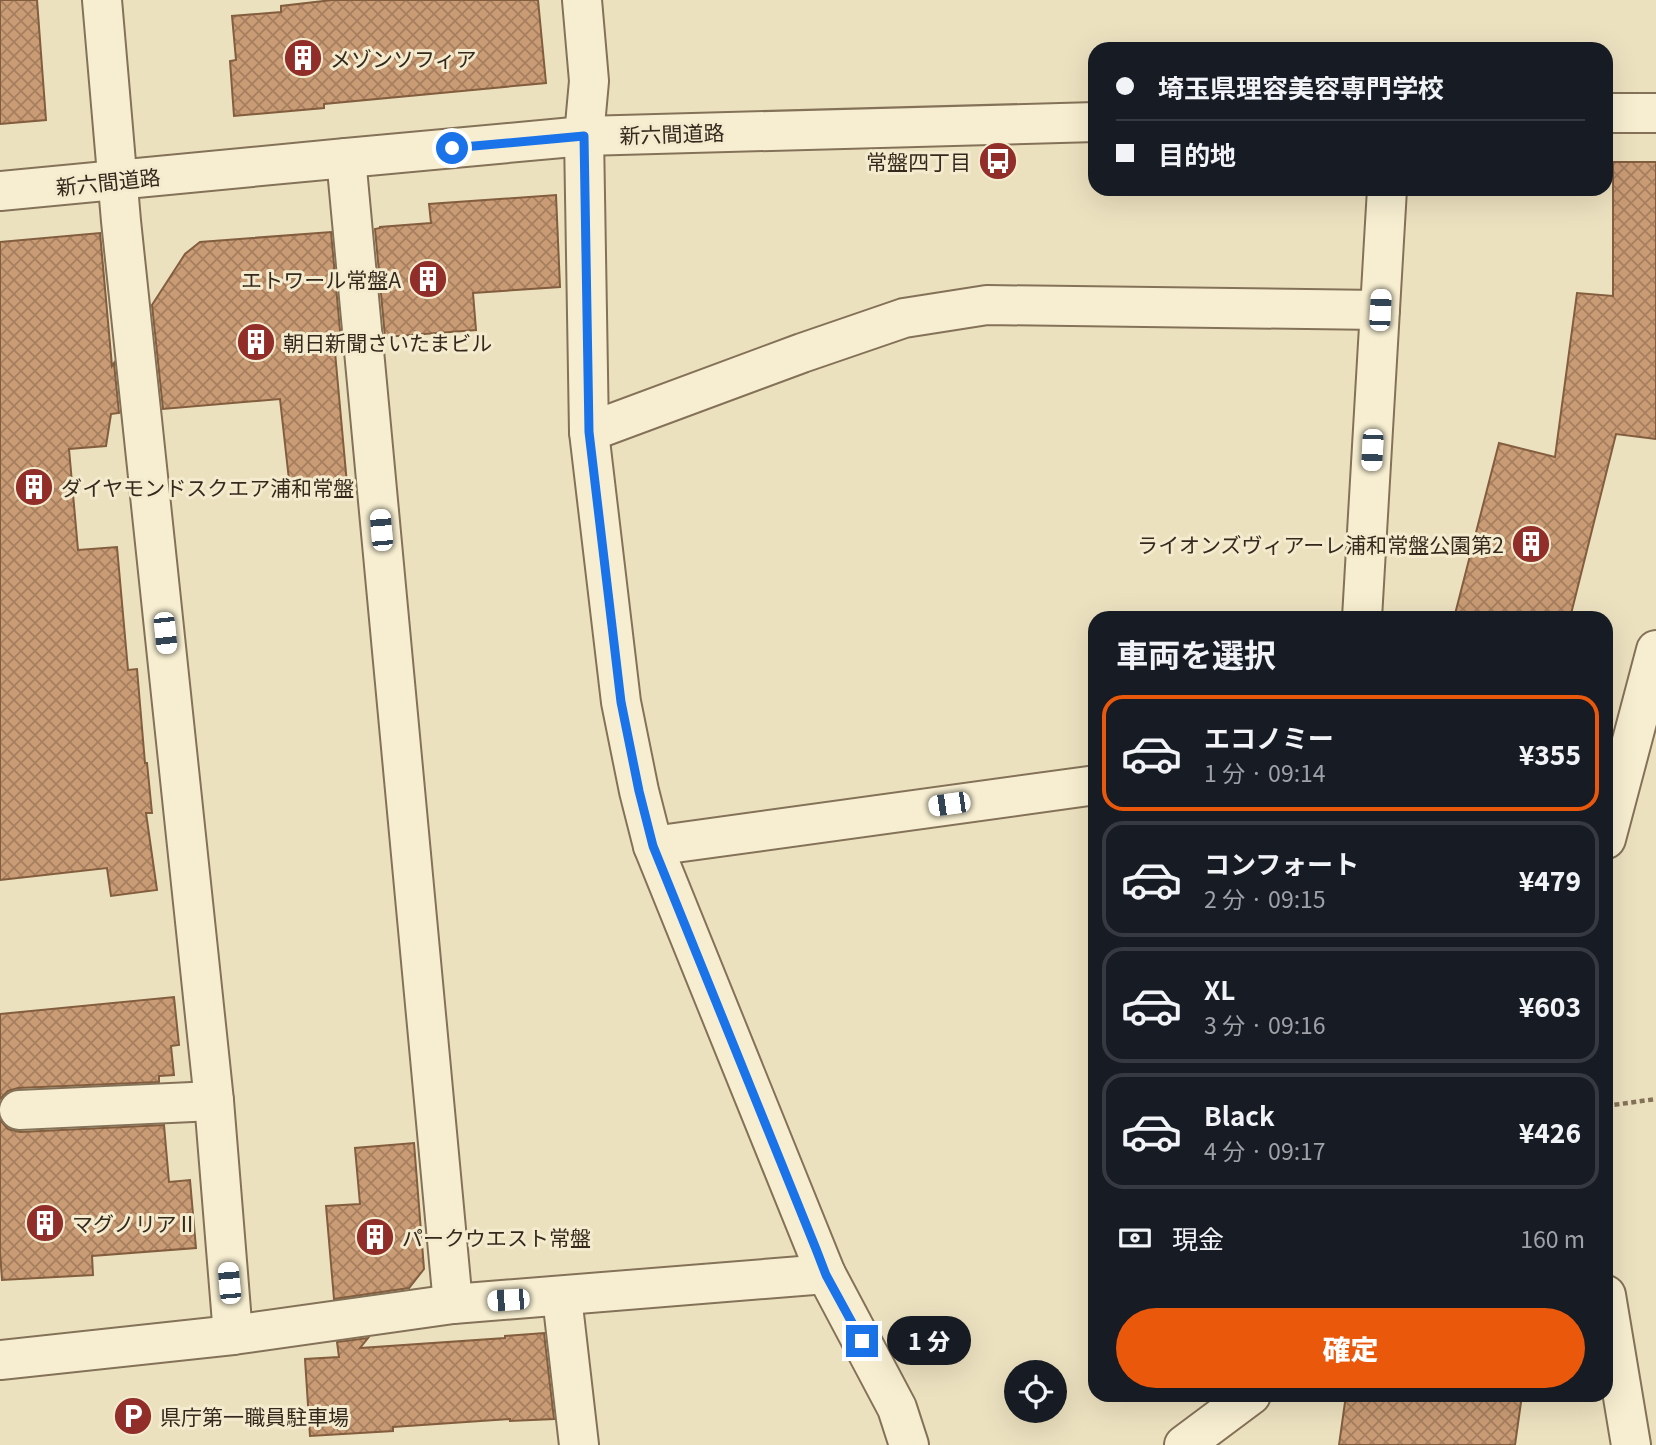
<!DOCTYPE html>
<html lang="ja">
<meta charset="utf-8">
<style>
:root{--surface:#171b24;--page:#242831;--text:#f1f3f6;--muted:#9ea1a6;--line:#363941;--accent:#ea580c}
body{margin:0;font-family:Georgia,"Noto Sans JP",serif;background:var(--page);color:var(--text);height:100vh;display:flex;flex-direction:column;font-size:26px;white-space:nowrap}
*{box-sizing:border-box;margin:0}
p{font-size:23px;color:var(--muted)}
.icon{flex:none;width:38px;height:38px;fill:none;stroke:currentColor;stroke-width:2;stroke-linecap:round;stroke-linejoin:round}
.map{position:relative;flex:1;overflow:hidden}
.drawer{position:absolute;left:1088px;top:611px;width:525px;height:791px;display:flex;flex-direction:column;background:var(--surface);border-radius:21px;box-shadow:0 7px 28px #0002}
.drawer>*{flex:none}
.banner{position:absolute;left:1088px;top:42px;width:525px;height:154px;border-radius:21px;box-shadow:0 7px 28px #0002;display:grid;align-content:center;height:154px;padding:0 28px;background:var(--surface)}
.controls{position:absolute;left:1004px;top:1360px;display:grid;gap:14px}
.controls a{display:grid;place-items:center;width:63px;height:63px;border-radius:50%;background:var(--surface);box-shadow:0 7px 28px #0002;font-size:35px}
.end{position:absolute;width:32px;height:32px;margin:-16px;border:9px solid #1a73e8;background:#fff;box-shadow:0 0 0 4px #fff}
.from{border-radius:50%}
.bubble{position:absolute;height:49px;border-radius:24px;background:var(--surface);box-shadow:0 7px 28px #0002;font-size:23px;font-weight:800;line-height:49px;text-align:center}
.car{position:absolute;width:21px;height:42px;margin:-21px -10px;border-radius:9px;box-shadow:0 0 5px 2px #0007;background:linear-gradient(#fff 24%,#345 0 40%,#fff 0 76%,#345 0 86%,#fff 0)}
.banner b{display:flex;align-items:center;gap:24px;height:66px;font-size:26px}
.banner b+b{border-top:2px solid var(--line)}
.banner i{width:18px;height:18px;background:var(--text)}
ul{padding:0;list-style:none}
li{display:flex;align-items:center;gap:21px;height:116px;margin:0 14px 10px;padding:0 14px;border:4px solid var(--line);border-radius:21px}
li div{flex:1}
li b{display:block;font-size:26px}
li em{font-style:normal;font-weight:800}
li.selected{border-color:var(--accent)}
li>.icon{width:63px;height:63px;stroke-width:1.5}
h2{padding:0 28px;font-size:32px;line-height:84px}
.pay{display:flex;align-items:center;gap:18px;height:77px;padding:0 28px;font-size:26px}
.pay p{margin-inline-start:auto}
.action{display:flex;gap:14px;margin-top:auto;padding:14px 28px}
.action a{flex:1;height:80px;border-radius:42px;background:var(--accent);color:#fff;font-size:28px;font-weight:800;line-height:80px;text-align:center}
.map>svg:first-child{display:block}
.building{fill:url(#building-cross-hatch);stroke:#825d3e;stroke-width:2}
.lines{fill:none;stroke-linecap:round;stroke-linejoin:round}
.minor-casing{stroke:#847258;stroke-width:42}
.path{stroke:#847258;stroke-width:4.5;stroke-dasharray:5 3.5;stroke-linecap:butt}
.minor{stroke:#f7eed1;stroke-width:38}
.route{stroke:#1a73e8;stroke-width:9}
.labels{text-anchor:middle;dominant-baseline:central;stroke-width:6;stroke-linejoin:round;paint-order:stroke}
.poi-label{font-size:21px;fill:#34291c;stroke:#f4ebce;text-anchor:start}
.street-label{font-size:21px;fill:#34291c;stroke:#f4ebce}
</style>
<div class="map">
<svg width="1656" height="1445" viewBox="0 0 1656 1445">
<defs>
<pattern id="building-cross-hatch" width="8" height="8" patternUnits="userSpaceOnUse" patternTransform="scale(1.75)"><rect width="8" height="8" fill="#ca9c75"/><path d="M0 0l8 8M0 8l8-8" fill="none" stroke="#a57f5f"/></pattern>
</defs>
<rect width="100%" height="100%" fill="#ece1bf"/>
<g class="building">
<polygon points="0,0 37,0 46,120 0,124"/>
<polygon points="332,0 538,0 546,83 324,104 324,108 234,116 230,61 236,60 232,16 281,12 281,6"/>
<polygon points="1613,162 1656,162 1656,439 1616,434 1570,618 1454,618 1499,443 1555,457 1577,293 1613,296"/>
<polygon points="556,195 560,287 473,293 476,330 385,337 375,229 380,228 380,227 431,223 429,204"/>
<polygon points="331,232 341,341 334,341 347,484 290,489 280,399 163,409 152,305 185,254 200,242"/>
<polygon points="100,233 112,366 114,363 119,413 111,414 106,446 69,449 78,550 117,547 128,670 137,669 145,763 147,763 152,813 146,813 157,890 111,896 107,868 0,880 0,242"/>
<polygon points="174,997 179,1045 171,1046 174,1075 159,1076 159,1082 18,1088 8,1091 0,1099 0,1014"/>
<polygon points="0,1120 8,1129 20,1132 164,1125 169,1182 190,1180 196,1248 92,1256 93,1275 2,1280 0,1252"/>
<polygon points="414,1143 424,1269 409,1288 334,1299 326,1206 360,1204 355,1148"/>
<polygon points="544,1333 554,1419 510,1421 510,1419 393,1427 393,1431 310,1436 305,1359 339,1357 337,1342 368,1338 360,1348 505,1338 505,1336"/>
<polygon points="1346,1395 1522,1395 1515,1445 1339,1445"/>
</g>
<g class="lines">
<g class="minor-casing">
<g id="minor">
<polyline points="582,0 589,81 584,136 589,432 621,702 639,791 653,846 826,1274 897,1408 909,1445"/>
<polyline points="1606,113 1656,113"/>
<polyline points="346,158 453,1304"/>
<polyline points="0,191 346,158 584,136 1096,122"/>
<polyline points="589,432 802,353 904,318 987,305 1380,310"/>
<polyline points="1362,618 1387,189"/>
<polyline points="1606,839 1656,650"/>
<polyline points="653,846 1096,785"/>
<polyline points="19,1110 214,1101"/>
<polyline points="1606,1295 1631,1445"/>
<polyline points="562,1297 579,1445"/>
<polyline points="233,1335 453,1304 826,1274"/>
<polyline points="0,1360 233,1335 214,1101 121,221 102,0"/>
<polyline points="1184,1445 1251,1395"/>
</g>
</g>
<polyline class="path" points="1606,1106 1656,1099"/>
<use href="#minor" class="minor"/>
</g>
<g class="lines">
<polyline class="route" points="452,148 584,136 589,432 621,702 639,791 653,846 816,1249 826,1275 862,1341"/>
</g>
<defs>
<g id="building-disc" transform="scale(2.0125)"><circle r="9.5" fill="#912e2a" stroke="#f4ebce"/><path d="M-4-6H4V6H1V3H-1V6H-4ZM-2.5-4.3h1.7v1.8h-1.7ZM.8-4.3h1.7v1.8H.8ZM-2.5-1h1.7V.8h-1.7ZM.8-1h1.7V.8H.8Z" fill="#fff"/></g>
<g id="bus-disc" transform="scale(2.0125)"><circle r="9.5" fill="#912e2a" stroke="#f4ebce"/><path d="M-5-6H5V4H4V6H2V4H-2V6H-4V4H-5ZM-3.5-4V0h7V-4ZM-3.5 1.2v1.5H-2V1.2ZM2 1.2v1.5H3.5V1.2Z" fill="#fff"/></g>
<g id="parking-disc" transform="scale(2.0125)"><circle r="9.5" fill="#912e2a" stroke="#f4ebce"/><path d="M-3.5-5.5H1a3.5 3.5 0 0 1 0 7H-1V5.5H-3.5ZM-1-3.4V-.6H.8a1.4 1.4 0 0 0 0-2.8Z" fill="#fff"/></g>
</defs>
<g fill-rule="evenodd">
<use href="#building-disc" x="303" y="58"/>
<use href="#bus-disc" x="998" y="161"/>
<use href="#building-disc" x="428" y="279"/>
<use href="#building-disc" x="256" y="342"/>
<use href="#building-disc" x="34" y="487"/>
<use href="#building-disc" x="1531" y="544"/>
<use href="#building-disc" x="45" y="1223"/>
<use href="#building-disc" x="375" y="1237"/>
<use href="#parking-disc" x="133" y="1416"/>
</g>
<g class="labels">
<g class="poi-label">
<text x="330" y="58">メゾンソフィア</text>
<text x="971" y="161" text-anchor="end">常盤四丁目</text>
<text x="401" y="279" text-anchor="end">エトワール常盤A</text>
<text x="283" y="342">朝日新聞さいたまビル</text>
<text x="61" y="487">ダイヤモンドスクエア浦和常盤</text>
<text x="1504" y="544" text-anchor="end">ライオンズヴィアーレ浦和常盤公園第2</text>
<text x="72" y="1223">マグノリアⅡ</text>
<text x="402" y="1237">パークウエスト常盤</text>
<text x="160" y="1416">県庁第一職員駐車場</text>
</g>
<g class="street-label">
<text transform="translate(672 133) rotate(-2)">新六間道路</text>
<text transform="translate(108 181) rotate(-6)">新六間道路</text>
</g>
</g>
</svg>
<div class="controls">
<a><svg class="icon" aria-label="locate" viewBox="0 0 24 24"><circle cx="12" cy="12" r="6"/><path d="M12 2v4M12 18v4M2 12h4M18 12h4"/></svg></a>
</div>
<i class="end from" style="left:452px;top:148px"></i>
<i class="end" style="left:862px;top:1341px"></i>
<div class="bubble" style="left:887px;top:1316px;width:84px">1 分</div>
<i class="car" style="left:1380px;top:310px;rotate:3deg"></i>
<i class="car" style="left:1372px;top:450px;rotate:183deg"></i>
<i class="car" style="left:381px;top:530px;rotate:355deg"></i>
<i class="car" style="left:165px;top:633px;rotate:174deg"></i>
<i class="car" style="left:949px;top:804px;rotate:262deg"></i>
<i class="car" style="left:229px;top:1283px;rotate:355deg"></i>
<i class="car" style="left:508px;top:1300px;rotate:266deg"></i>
<div class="banner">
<b><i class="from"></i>埼玉県理容美容専門学校</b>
<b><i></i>目的地</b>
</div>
<section class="drawer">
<h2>車両を選択</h2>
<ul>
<li class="selected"><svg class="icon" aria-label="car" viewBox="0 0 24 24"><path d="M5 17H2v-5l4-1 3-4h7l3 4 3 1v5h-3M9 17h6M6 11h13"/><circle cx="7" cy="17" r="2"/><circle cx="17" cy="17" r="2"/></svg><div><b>エコノミー</b><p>1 分 · 09:14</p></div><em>¥355</em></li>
<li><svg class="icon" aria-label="car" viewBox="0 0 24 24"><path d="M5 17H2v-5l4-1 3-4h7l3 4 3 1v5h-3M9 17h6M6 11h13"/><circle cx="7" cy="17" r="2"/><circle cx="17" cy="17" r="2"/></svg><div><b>コンフォート</b><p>2 分 · 09:15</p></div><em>¥479</em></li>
<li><svg class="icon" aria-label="car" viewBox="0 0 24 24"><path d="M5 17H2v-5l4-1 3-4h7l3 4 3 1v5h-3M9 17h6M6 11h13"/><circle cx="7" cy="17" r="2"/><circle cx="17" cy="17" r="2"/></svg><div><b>XL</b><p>3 分 · 09:16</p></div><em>¥603</em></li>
<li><svg class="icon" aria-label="car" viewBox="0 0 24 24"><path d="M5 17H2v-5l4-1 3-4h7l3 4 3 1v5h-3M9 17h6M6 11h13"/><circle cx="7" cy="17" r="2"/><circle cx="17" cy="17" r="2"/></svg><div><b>Black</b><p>4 分 · 09:17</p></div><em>¥426</em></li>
</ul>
<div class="pay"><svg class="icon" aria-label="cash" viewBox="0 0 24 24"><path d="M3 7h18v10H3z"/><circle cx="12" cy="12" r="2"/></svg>現金<p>160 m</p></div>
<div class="action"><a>確定</a></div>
</section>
</div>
